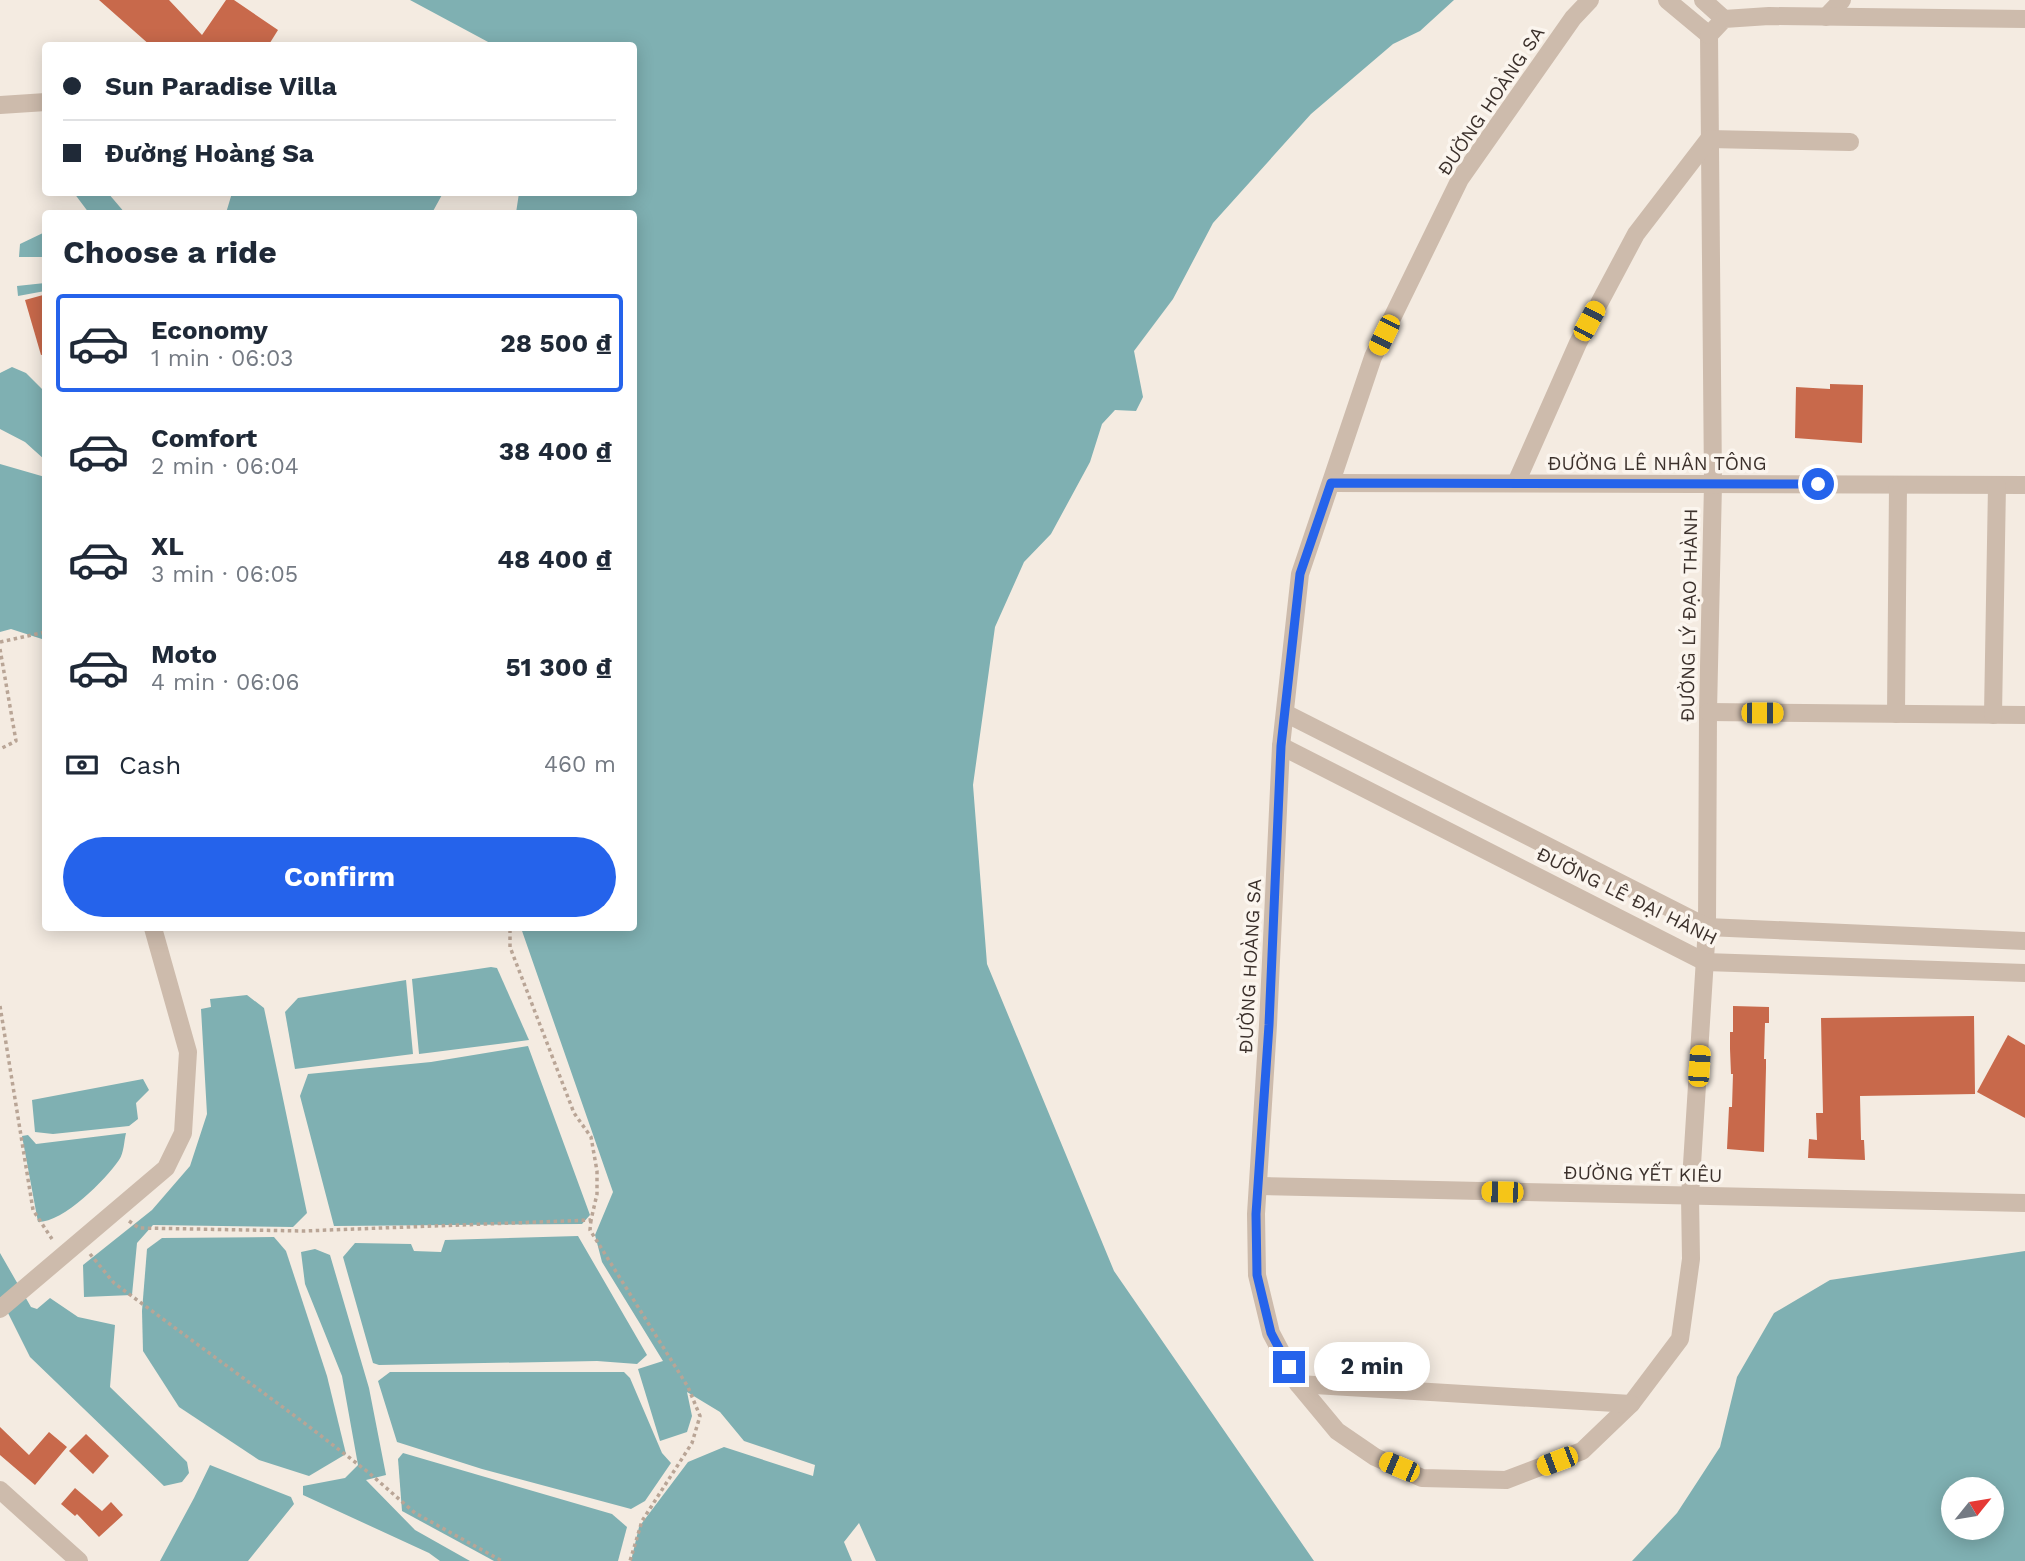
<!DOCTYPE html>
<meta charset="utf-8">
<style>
:root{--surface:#fff;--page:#f2f2f3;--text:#1f2937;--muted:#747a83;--line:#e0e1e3;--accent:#2563eb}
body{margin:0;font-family:"Work Sans",sans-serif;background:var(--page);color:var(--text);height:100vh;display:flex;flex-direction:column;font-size:26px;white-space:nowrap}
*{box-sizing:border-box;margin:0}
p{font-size:23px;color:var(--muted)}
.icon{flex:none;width:38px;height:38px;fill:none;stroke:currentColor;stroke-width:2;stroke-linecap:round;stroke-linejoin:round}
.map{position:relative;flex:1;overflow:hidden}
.details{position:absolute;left:42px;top:210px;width:595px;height:721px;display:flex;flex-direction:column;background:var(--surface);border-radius:7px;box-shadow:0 4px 18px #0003}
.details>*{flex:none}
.guide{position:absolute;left:42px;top:42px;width:595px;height:154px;border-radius:7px;box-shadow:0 4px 18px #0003;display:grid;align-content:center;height:154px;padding:0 21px;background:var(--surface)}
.needle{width:46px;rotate:60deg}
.controls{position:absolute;left:1941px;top:1477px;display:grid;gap:14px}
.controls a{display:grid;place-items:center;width:63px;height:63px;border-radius:50%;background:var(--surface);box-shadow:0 4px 18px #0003;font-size:35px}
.end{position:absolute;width:32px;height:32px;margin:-16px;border:9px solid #2563eb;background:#fff;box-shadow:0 0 0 4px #fff}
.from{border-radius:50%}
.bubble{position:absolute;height:49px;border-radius:24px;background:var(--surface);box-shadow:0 4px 18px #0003;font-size:23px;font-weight:700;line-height:49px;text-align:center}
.car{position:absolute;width:21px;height:42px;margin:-21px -10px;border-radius:9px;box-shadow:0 0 5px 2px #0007;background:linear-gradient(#f5c518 24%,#345 0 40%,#f5c518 0 76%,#345 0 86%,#f5c518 0)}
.guide b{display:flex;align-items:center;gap:24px;height:66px;font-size:26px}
.guide b+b{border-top:2px solid var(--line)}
.guide i{width:18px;height:18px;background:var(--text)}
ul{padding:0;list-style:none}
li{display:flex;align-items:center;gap:21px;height:98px;margin:0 14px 10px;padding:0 7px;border:4px solid transparent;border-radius:7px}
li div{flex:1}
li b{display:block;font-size:26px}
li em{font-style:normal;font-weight:700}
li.current{border-color:var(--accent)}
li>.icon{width:63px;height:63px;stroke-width:1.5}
h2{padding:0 21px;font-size:32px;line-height:84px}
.pay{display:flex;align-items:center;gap:18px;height:77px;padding:0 21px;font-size:26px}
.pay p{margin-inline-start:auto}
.primary-button{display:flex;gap:14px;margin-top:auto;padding:14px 21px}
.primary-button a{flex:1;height:80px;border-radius:42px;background:var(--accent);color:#fff;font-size:28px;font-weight:700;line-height:80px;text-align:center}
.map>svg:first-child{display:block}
.water{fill:#7fb0b2;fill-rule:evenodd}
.building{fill:#c8694b}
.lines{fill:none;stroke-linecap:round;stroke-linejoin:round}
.path{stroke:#b9a596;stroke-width:3.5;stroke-dasharray:3.5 3.5;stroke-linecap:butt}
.minor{stroke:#cdbbac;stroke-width:18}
.route{stroke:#2563eb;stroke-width:9}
.labels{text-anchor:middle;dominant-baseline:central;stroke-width:7;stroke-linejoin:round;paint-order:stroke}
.street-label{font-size:19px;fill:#3b302b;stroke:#fbf5ee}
</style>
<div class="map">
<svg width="2025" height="1561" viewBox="0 0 2025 1561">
<rect width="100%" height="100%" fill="#f4ebe1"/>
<g class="water">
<polygon points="410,0 1454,0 1420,31 1393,44 1311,114 1213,223 1173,299 1134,351 1143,397 1136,411 1115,410 1102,424 1090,462 1051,534 1024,562 995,627 973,785 987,964 1114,1271 1314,1561 876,1561 859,1523 844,1542 852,1561 631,1561 639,1527 688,1462 724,1447 813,1476 815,1465 744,1441 720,1412 687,1392 692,1416 687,1432 660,1441 638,1369 663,1361 602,1262 595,1235 613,1192 521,928 634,928 634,214 516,213 519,193 634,192 634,46 492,45 490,43"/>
<polygon points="74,193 108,193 125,213 89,213"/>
<polygon points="232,193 232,192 443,193 432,213 226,213"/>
<polygon points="45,232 45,291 18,296 17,286 45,283 42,257 19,257 20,244"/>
<polygon points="12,367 26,373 45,392 45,460 25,442 0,429 0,373"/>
<polygon points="0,464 45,477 45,640 11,629 0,632"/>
<polygon points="491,967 497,968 529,1040 419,1054 412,979"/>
<polygon points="406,980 413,1054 295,1069 285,1012 298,998"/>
<polygon points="247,995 264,1008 307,1213 293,1227 153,1225 137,1243 132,1295 84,1297 83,1265 152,1210 190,1166 207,1114 201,1009 211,1007 210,999"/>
<polygon points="528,1046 590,1215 582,1224 334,1226 300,1096 308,1074 431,1062"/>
<polygon points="143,1079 149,1090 136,1103 138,1119 129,1126 53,1134 35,1132 32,1100"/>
<path d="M126 1133C124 1141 124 1153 119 1160 105 1180 64 1222 38 1222L22 1136 28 1135 36 1144Z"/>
<polygon points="578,1236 647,1355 637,1364 597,1361 379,1365 373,1363 343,1257 355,1243 411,1244 414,1251 441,1252 445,1240"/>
<polygon points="274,1237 286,1251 327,1376 346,1454 309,1476 259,1460 179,1407 143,1351 142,1311 147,1249 162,1238"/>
<polygon points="315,1249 330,1255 369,1388 386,1475 366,1480 415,1530 470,1561 440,1561 429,1553 303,1495 303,1486 345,1478 358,1465 342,1376 305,1284 301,1252"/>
<path d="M2025 1251V1561H1632L1677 1513 1720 1447 1737 1377 1774 1313 1830 1280ZM1953 1489H1992V1528H1953Z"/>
<polygon points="0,1253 31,1307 37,1309 50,1298 78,1317 115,1325 110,1387 187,1462 189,1473 182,1482 164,1486 30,1357 0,1297"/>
<polygon points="390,1372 624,1372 630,1378 662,1453 671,1463 645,1501 631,1509 482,1469 397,1442 378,1381"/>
<polygon points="403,1453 612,1514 627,1527 618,1561 494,1561 402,1511 398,1459"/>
<polygon points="210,1465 291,1497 294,1504 248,1561 160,1561 194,1498"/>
</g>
<g class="building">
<polygon points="99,0 169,0 202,35 226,0 234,0 278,30 268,46 151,46"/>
<polygon points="43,295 46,305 46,354 41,355 25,300"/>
<polygon points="1830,384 1863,385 1862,443 1795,438 1796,387 1830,389"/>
<polygon points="1733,1006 1769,1007 1769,1023 1765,1023 1764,1059 1766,1059 1766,1068 1764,1152 1727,1149 1729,1107 1732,1107 1733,1074 1731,1074 1730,1049 1730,1032 1733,1032"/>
<polygon points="1974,1016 1975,1094 1860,1096 1861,1140 1864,1140 1865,1160 1808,1158 1809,1139 1817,1140 1816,1113 1823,1113 1821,1018"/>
<polygon points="2008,1035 2025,1045 2025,1118 1977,1092"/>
<polygon points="0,1427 29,1455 49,1432 67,1447 35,1485 0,1455"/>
<polygon points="86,1434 109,1456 93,1474 69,1451"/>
<polygon points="75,1488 102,1511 111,1502 123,1515 99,1537 77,1514 75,1516 61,1504"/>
</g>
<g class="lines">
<g class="path">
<polyline points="0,642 46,632"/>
<polyline points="0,649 16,741 0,749"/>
<polyline points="0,1006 33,1210 52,1239"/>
<polyline points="591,1220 590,1230 688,1387 700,1416 692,1443 642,1521 630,1561"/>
<polyline points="129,1221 139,1228 303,1231 591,1220 597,1194 597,1171 591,1137 574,1113 510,947 510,928"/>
<polyline points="90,1254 114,1283 303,1422 368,1472 415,1513 502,1561"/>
</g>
<g class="minor">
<polyline points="1590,0 1573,18 1460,179 1373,357 1300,574 1281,746 1268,1025 1256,1214 1257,1275 1271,1333 1298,1384 1337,1431 1375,1457 1422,1478 1506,1480 1582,1451 1631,1404 1680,1339 1691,1259 1690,1196 1707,927 1708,712 1713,484 1709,35"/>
<polyline points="1667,0 1709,35"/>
<polyline points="1703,0 1724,19"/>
<polyline points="1826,17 1842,0"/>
<polyline points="1709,35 1724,19 1769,16 2025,19"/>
<polyline points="0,105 46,102"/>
<polyline points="1331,483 2025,485"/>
<polyline points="1516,483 1578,343 1636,234 1709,139 1850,142"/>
<polyline points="1708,712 2025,715"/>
<polyline points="1285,713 1707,927 2025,941"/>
<polyline points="1896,714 1898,485"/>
<polyline points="1993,715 1997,485"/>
<polyline points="1281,746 1705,962 2025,973"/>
<polyline points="1259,1186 2025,1203"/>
<polyline points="0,1309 166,1168 183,1133 188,1052 153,928"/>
<polyline points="1298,1384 1631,1404"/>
<polyline points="0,1490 79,1561"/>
</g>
</g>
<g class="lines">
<polyline class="route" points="1289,1367 1271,1333 1257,1275 1256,1214 1269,1025 1281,746 1300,574 1331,483 1818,484"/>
</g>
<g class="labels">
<g class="street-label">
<text transform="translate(1491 101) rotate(-56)">ĐƯỜNG HOÀNG SA</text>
<text x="1657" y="463">ĐƯỜNG LÊ NHÂN TÔNG</text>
<text transform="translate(1689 615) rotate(-89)">ĐƯỜNG LÝ ĐẠO THÀNH</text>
<text transform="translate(1627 896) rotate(26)">ĐƯỜNG LÊ ĐẠI HÀNH</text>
<text transform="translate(1250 966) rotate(-87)">ĐƯỜNG HOÀNG SA</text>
<text transform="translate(1643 1174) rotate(1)">ĐƯỜNG YẾT KIÊU</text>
</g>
</g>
</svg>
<div class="controls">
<a><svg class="needle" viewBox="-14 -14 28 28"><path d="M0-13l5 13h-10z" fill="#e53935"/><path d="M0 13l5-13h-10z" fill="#747a83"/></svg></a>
</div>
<i class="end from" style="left:1818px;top:484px"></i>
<i class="end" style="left:1289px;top:1367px"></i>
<div class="bubble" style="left:1314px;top:1342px;width:116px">2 min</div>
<i class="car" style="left:1589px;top:321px;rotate:28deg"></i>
<i class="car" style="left:1384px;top:335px;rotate:206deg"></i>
<i class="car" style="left:1762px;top:713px;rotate:90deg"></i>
<i class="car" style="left:1699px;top:1066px;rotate:4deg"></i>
<i class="car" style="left:1502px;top:1192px;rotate:271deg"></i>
<i class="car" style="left:1557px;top:1461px;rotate:249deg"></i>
<i class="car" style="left:1399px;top:1467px;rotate:293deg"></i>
<div class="guide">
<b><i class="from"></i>Sun Paradise Villa</b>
<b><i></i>Đường Hoàng Sa</b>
</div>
<section class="details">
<h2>Choose a ride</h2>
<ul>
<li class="current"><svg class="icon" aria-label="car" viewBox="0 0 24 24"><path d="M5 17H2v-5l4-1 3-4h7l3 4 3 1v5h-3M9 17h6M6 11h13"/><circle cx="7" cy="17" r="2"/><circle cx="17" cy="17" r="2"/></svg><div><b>Economy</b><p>1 min · 06:03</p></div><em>28 500 ₫</em></li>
<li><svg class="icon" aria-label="car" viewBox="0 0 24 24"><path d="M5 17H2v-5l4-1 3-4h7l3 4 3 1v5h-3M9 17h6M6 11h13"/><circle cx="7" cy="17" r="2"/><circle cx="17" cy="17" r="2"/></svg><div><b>Comfort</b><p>2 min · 06:04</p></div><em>38 400 ₫</em></li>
<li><svg class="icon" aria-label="car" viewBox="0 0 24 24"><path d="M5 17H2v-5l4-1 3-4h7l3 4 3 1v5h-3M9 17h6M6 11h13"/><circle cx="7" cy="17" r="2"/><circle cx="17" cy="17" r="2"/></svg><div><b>XL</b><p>3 min · 06:05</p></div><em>48 400 ₫</em></li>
<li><svg class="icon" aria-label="car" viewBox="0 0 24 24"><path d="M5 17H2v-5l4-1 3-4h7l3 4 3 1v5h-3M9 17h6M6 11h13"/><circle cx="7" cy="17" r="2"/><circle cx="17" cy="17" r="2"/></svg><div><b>Moto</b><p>4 min · 06:06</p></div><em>51 300 ₫</em></li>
</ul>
<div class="pay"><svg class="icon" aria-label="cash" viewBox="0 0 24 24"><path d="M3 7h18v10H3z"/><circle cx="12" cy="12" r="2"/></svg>Cash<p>460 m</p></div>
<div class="primary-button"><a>Confirm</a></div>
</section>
</div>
